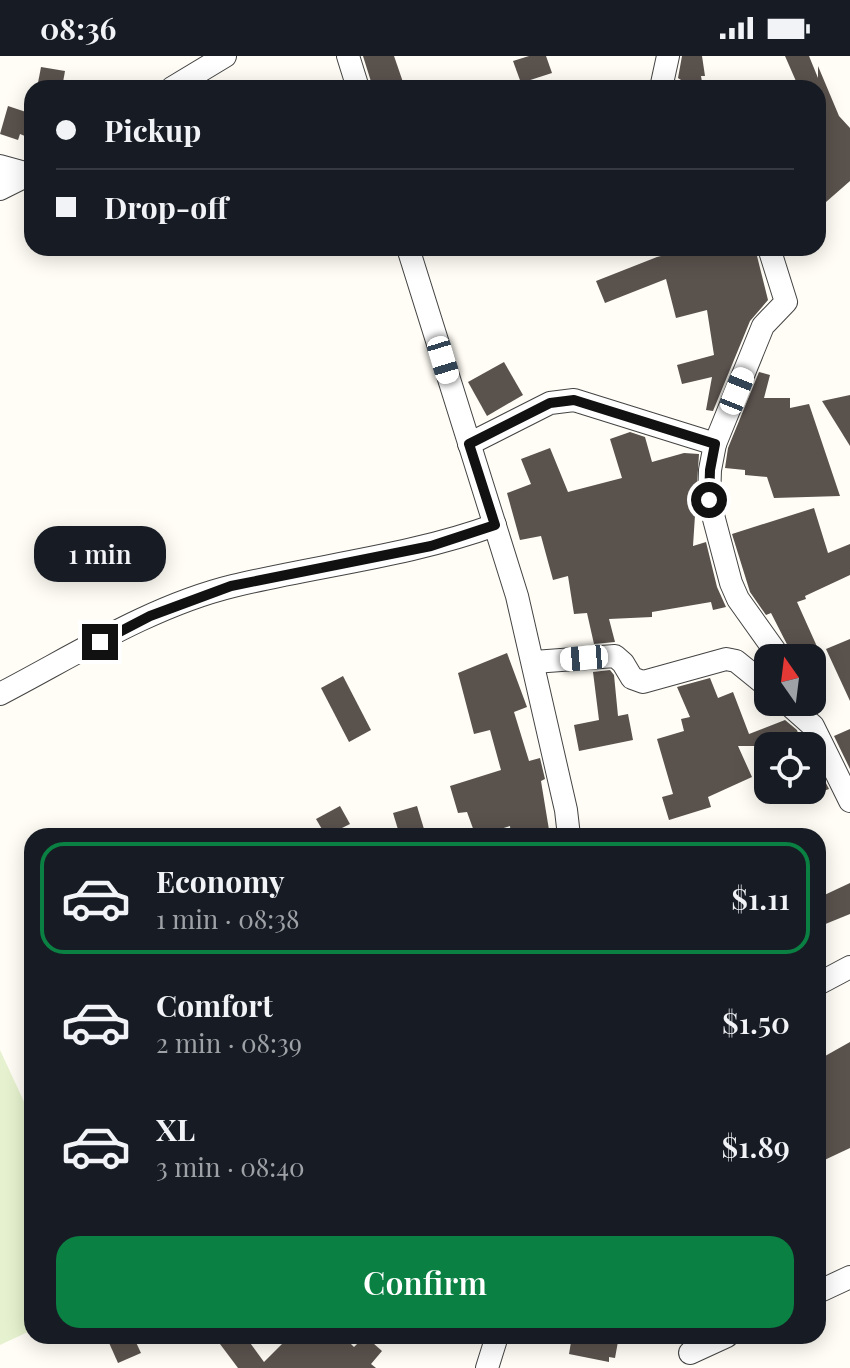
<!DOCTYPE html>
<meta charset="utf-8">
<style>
:root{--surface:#171b24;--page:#242831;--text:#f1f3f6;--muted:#9ea1a6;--line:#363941;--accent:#0b8043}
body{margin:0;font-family:"Playfair Display",serif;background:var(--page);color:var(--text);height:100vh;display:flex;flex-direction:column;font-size:30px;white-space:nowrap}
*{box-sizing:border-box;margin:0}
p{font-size:26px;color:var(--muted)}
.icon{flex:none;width:44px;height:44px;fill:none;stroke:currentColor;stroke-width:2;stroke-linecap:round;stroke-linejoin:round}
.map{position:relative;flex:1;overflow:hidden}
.side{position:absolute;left:24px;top:772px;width:802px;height:516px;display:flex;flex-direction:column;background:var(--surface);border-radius:24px;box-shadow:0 4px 20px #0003}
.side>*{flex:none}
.guide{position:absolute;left:24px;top:24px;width:802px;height:176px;border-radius:24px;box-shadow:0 4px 20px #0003;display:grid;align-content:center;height:176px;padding:0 32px;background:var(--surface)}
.needle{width:52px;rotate:346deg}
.fabs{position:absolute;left:754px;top:588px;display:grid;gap:16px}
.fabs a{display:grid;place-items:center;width:72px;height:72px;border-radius:16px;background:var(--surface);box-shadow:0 4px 20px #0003;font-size:40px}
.end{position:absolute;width:36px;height:36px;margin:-18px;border:10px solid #111;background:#fff;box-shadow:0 0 0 4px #fff}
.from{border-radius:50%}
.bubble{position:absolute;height:56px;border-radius:24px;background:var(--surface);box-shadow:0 4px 20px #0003;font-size:26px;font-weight:600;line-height:56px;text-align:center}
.car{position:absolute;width:24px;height:48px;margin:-24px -12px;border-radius:10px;box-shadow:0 0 6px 2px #0007;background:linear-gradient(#fff 24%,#345 0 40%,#fff 0 76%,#345 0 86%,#fff 0)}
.guide b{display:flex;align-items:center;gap:28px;height:76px;font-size:30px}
.guide b+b{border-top:2px solid var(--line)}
.guide i{width:20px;height:20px;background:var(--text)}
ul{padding:14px 0 0;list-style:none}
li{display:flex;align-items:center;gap:24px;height:112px;margin:0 16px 12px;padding:0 16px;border:4px solid transparent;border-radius:24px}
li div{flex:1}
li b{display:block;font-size:30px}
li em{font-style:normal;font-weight:600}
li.current{border-color:var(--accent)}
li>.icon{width:72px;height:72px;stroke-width:1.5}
.cta{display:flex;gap:16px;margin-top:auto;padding:16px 32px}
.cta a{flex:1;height:92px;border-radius:24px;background:var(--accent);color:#fff;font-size:32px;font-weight:600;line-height:92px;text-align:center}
.status{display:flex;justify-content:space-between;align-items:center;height:56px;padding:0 40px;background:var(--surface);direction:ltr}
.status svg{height:22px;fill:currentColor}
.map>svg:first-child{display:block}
.pitch{fill:#e6f2cf}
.building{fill:#5a524d}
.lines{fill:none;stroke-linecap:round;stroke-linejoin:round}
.street-casing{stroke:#444;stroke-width:24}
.street{stroke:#fff;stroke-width:22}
.route{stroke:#111;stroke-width:10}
</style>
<div class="status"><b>08:36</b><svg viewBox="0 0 49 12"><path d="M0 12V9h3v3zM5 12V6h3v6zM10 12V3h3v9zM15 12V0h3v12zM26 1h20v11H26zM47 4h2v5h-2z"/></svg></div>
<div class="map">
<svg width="850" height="1312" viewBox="0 0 850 1312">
<rect width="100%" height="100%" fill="#fffdf5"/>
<polygon class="pitch" points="0,994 32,1063 32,1274 0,1289"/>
<g class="building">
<polygon points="363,0 394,0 405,32 373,32"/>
<polygon points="529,0 546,0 552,17 521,27 513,5"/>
<polygon points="682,0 702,0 705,20 701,20 703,32 682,32 681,24 678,22"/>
<polygon points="785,0 809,0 818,22 818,10 839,60 850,72 850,125 818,153 818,32 799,32"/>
<polygon points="41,11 65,15 62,32 37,32"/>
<polygon points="8,50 32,58 32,83 20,78 18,84 0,78"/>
<polygon points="693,192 755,192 768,244 750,265 713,355 706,354 712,321 682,328 677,309 714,299 707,254 676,262 666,223 605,247 596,225 657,201"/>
<polygon points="504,306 523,339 487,360 468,326"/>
<polygon points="759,316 770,319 764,342 790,342 790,352 809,348 840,440 774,442 767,421 745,419 745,414 725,412 728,392"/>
<polygon points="850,339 850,390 822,345"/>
<polygon points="630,376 645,381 652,406 684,397 699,398 693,490 706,486 717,531 726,551 713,554 711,546 652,556 652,561 609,563 615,586 594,588 587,557 574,558 568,520 553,524 541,480 520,484 507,437 531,428 521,403 550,392 568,436 622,422 610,383"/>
<polygon points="814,452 828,497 850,488 850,519 805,540 806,543 797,546 819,595 803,602 794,602 771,557 766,559 750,536 732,478"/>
<polygon points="850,583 850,645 826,593"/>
<polygon points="507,597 527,651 514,656 529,705 540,702 545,723 541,725 550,780 511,780 510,770 485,778 484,774 475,778 467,756 458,757 450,730 501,714 490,674 474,678 458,617"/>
<polygon points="610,614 614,619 618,660 628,658 633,684 579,695 574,669 599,664 593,616"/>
<polygon points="343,620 371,674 349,686 321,632"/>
<polygon points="710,622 718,642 733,636 749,678 785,664 797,674 800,683 784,690 738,690 752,721 708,741 711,751 669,764 662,741 673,738 657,683 684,675 681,663 690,661 677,631"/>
<polygon points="850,673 850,713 834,680"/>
<polygon points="812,700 829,733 812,739"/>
<polygon points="340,750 350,768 326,780 316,763"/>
<polygon points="417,750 424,773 400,780 393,757"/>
<polygon points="850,827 850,858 818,871 818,842"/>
<polygon points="850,986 850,1092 818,1107 818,1004"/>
<polygon points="106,1280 133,1280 141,1297 118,1307"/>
<polygon points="214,1280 245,1280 264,1306 290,1280 343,1280 354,1291 365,1280 382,1295 371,1308 376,1312 238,1312"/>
<polygon points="572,1280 619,1280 615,1302 609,1301 609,1306 569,1298"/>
</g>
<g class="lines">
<g class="street-casing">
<g id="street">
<polyline points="348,0 358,32"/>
<polyline points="172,32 225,0"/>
<polyline points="661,32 668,0"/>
<polyline points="0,110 29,118"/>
<polyline points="0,133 32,117"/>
<polyline points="408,192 517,540 566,754 569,780"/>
<polyline points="769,192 786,246 763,270 715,388 710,414 709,444 731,527 738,543 780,602"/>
<polyline points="469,388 550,347 574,344 715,388"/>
<polyline points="534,606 615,600 623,607 632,622 643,626 726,603 736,605 768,631"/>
<path d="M0 638C75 599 151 550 233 530 320 509 410 500 495 469"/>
<polyline points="786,646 813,670 850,745"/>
<polyline points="818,928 850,911"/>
<polyline points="818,1236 850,1221"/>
<polyline points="690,1297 727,1280"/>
<polyline points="487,1312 497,1280"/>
</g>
</g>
<use href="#street" class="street"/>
</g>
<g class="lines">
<polyline class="route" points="100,586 150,560 231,530 431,490 495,469 469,388 550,347 574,344 715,388 710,414 709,444"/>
</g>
</svg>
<div class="fabs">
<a><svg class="needle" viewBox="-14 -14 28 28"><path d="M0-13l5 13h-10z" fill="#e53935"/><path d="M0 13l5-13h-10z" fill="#9ea1a6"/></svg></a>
<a><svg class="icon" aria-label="locate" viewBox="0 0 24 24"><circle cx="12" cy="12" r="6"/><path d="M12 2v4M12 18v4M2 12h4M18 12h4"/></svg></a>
</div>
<i class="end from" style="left:709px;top:444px"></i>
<i class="end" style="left:100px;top:586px"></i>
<div class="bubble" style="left:34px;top:470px;width:132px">1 min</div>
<i class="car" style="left:443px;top:304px;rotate:163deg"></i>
<i class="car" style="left:737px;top:335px;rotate:22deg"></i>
<i class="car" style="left:584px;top:602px;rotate:265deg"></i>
<div class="guide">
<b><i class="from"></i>Pickup</b>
<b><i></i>Drop-off</b>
</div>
<section class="side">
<ul>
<li class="current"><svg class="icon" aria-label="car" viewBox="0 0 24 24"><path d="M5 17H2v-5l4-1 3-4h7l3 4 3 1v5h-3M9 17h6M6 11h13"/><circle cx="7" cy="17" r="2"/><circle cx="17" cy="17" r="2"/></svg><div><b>Economy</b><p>1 min · 08:38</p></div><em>$1.11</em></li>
<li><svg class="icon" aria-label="car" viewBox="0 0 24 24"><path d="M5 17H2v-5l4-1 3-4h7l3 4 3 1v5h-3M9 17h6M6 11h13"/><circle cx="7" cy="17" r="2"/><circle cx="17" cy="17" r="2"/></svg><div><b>Comfort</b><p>2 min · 08:39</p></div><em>$1.50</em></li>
<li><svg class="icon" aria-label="car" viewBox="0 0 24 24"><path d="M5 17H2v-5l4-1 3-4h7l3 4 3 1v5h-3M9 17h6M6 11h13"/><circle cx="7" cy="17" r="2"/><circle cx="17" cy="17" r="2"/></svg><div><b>XL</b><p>3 min · 08:40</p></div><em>$1.89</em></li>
</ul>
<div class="cta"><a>Confirm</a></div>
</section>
</div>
